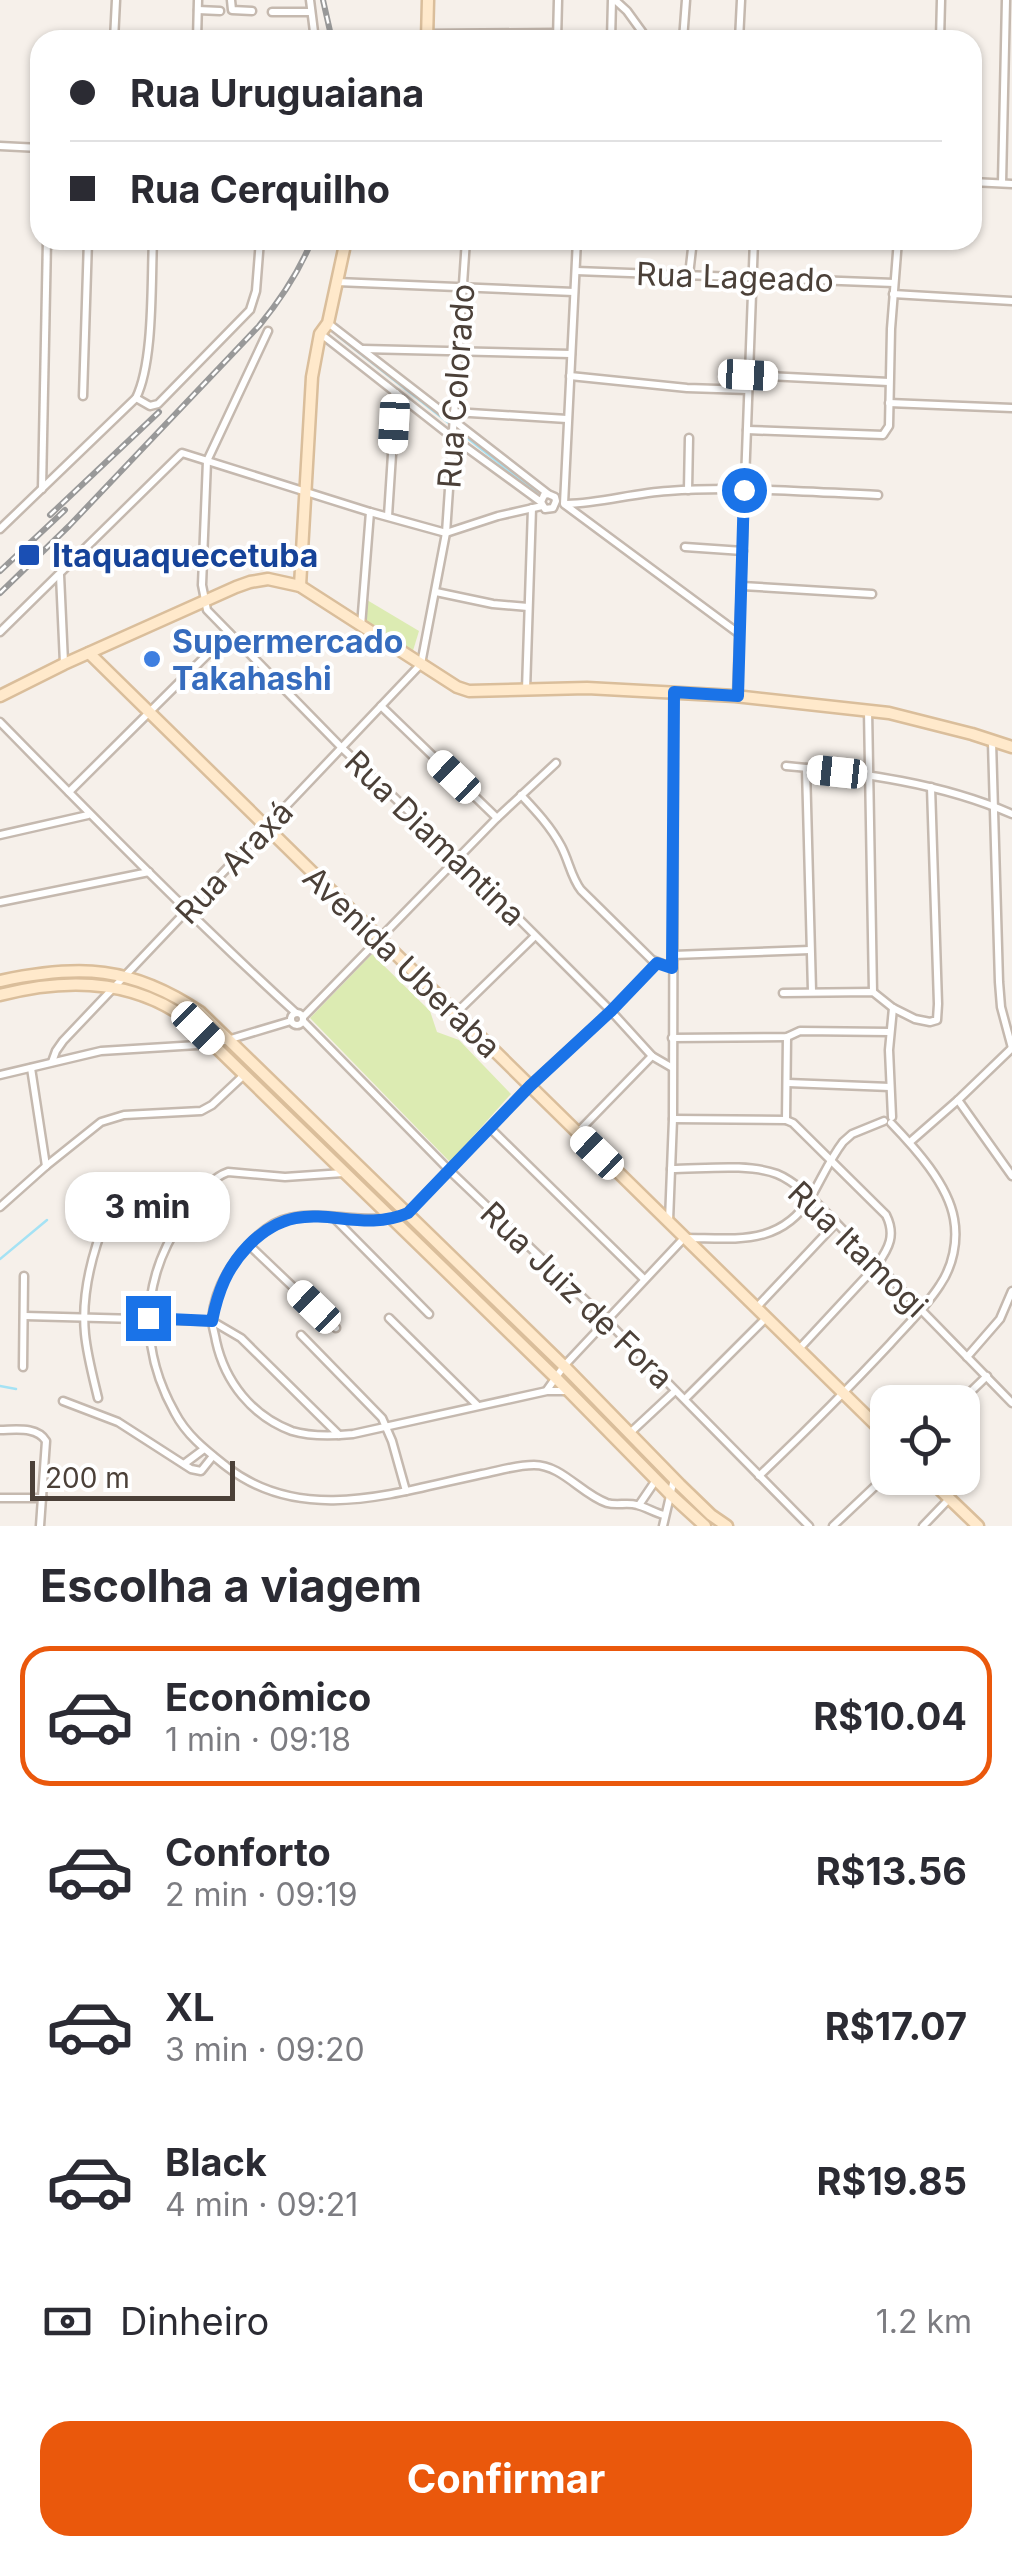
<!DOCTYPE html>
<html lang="pt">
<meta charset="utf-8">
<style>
:root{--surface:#fff;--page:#f7f7f7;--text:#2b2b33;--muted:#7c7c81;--line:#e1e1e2;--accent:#ea580c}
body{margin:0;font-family:Inter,sans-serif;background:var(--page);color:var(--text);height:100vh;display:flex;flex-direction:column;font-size:38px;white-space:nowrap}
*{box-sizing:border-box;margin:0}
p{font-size:32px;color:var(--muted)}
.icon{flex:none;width:55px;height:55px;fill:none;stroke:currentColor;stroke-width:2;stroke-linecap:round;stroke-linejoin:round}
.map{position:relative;height:1526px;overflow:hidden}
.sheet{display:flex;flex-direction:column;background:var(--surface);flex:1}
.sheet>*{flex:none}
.top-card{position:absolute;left:30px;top:30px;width:952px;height:220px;border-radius:30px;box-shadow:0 2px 8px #0004;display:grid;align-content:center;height:220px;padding:0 40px;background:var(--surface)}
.buttons{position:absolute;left:870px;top:1385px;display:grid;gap:20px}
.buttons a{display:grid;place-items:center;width:110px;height:110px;border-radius:20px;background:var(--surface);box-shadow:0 2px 8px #0004;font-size:50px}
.scale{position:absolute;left:30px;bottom:25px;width:205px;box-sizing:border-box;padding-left:10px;border:5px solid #4b4038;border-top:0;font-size:28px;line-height:35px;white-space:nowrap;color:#4b4038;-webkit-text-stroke:8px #fff;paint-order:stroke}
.end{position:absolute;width:45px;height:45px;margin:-22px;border:12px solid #1a73e8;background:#fff;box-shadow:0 0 0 5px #fff}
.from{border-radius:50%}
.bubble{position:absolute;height:70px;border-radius:30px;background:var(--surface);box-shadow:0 2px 8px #0004;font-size:32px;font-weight:700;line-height:70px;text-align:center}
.car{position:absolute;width:30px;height:60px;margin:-30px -15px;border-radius:12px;box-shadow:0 0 8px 2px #0007;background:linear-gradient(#fff 24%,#345 0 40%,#fff 0 76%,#345 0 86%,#fff 0)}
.top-card b{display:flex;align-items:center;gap:35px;height:95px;font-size:38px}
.top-card b+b{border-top:2px solid var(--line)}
.top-card i{width:25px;height:25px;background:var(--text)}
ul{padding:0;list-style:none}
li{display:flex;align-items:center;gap:30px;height:140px;margin:0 20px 15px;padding:0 20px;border:5px solid transparent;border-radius:30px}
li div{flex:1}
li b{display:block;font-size:38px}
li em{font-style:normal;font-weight:700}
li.on{border-color:var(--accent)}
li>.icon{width:90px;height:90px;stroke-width:1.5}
h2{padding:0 40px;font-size:45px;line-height:120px}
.pay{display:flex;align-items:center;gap:25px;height:110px;padding:0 40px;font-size:38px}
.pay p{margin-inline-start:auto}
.action{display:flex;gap:20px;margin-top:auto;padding:20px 40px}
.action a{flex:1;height:115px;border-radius:30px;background:var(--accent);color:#fff;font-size:40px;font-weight:700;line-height:115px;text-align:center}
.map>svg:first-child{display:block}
.green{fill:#dcebb2}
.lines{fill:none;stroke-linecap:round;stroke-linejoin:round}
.stream{stroke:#a5e2f4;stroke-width:2.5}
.street-casing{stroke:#c5b9af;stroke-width:11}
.secondary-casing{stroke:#dabe9b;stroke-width:15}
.street{stroke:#fff;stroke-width:6}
.secondary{stroke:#ffe9cb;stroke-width:10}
.rail-casing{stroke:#999;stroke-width:6}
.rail{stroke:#fff;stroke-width:2.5;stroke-dasharray:8;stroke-linecap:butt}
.route{stroke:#1a73e8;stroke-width:12}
.transit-dot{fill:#1a4fb4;stroke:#fff;stroke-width:4}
.shop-dot{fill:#3f7fe0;stroke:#fff;stroke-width:4}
.labels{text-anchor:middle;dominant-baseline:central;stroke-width:8;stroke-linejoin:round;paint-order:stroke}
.street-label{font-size:32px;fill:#4b4038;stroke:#fff}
.transit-label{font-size:32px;font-weight:bold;fill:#164399;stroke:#fff;text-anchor:start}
.shop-label{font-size:32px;font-weight:bold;fill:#366cbe;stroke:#fff;text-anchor:start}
</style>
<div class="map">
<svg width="1012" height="1526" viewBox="0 0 1012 1526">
<rect width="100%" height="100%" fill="#f6f0ea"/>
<g class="green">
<polygon points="367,600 419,631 412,654 365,625"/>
<polygon points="372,954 430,1011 437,1032 459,1040 511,1094 450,1162 310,1018"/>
</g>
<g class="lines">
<g class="stream">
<polyline points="338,336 450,424"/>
<polyline points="456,429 537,493"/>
<polyline points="0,1259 47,1220"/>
<polyline points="0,1386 16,1389"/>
</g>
<g class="street-casing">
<g id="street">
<polyline points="231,0 232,10 252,11"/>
<polyline points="310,0 315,40"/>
<polyline points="615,0 627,11 648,40"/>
<polyline points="198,10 220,11"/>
<polyline points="272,12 311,12"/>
<polyline points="428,34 557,33"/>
<polyline points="114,40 116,0"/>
<polyline points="197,40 198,0"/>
<polyline points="557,40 558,0"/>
<polyline points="611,40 612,0"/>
<polyline points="683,40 686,0"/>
<polyline points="739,40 741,0"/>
<polyline points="940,40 941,0"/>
<polyline points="0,146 40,148"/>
<polyline points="972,182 1012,184"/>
<polyline points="1002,183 1006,0"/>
<polyline points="577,240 564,504 738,633"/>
<polyline points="576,271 894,283"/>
<polyline points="689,275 693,240"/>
<polyline points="337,282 574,292"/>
<polyline points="893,294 1012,301"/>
<polyline points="328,323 547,493"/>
<polyline points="268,331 207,461 202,585 207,610 341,747 459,859 611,1011 652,1056 671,1067"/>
<polyline points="321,334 452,437 541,502 545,509 553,508 556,501 555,497 548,494 544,495 541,502"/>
<polyline points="363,349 571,354"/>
<polyline points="748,375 889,382"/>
<polyline points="570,376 687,388 748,390"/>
<polyline points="83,396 88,240"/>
<polyline points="136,398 150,406 158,404 250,310 256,291 260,240"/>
<polyline points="889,403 1012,408"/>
<polyline points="454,412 567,419"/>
<polyline points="747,430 883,435 889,426 891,329 898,240"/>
<polyline points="42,489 47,240"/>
<polyline points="688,490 689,438"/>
<path d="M567 504C601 503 634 493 668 491 737 486 809 492 878 495"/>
<polyline points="388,516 396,393"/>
<path d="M0 529 136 398C154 362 151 282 153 240"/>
<polyline points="685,547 743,551"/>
<polyline points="60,575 64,663"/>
<polyline points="742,586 872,594"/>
<polyline points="436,592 493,604 528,607"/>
<polyline points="361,626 370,512"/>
<polyline points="0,632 182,453 370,512 446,533 498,516 542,506"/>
<polyline points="526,690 532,508"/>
<polyline points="737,696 754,240"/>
<polyline points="381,706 497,818"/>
<polyline points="868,710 873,992"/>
<path d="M0 722C97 821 194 920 296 1013"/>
<polyline points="992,742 999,982 1001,1007 1012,1048"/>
<path d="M786 766C863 773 941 783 1012 814"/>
<polyline points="806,768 812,991"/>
<polyline points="69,792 229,633"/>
<path d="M521 795C536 811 551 827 561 846 569 861 571 877 581 890L652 960 673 968"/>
<polyline points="0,835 88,815"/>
<polyline points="0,902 149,872"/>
<polyline points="673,955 810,950"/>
<polyline points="783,993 873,992 893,1008 915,1019 930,1022 937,1020 938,1004 931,787"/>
<circle cx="297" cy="1019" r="6"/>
<polyline points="456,1013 535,936"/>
<polyline points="303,1017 497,818 556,763"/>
<polyline points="303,1021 449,1170 606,1320 809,1526"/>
<polyline points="672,1038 787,1037 800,1031 890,1032"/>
<polyline points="52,1062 56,1051 63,1041 421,664 446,533 466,240"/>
<polyline points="31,1068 46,1166"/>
<polyline points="0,1075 101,1051 214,1044 291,1021"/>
<polyline points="788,1083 890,1087"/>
<polyline points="958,1100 1012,1176"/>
<polyline points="892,1117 889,1050 893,1008"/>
<path d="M673 1119 786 1120 793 1123 886 1215C896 1235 889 1248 877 1265L799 1349"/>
<polyline points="786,1120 787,1037"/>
<polyline points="490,1128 644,1279"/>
<polyline points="577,1133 652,1056"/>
<polyline points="910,1142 958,1100 1012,1048"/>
<path d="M671 1169C702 1169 748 1163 777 1174 790 1179 801 1189 811 1197L1012 1403"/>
<path d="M343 1173 285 1177 228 1172C198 1182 164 1245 156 1274 142 1322 151 1370 175 1413 187 1436 207 1451 227 1467 303 1526 397 1492 482 1474 498 1471 516 1465 534 1465 562 1465 581 1494 607 1503 617 1506 627 1502 637 1505 646 1507 655 1513 664 1515"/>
<polyline points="0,1207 46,1166 101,1122 124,1115 201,1111 212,1105 244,1075"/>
<polyline points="334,1218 429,1314"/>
<polyline points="669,1221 673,1119 674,693"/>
<polyline points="249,1245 336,1328"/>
<polyline points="756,1308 836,1223"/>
<polyline points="25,1316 212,1321 241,1338 339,1435"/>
<polyline points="389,1318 477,1405"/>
<polyline points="301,1335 382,1418 392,1441 406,1491"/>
<polyline points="967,1357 1000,1319 1012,1291"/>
<polyline points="23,1367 24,1276"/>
<path d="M547 1390 564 1366 684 1238C735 1238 780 1247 811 1197 822 1178 830 1159 843 1142L852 1134 884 1121"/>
<path d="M567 1391H547L353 1434C333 1436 312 1437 292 1431 252 1416 225 1382 216 1341 215 1334 212 1326 212 1319 215 1283 239 1250 266 1229 303 1199 365 1231 408 1213L529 1086 611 1011 657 963"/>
<path d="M98 1398C93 1377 87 1355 85 1334 81 1293 92 1253 107 1216"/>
<polyline points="685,1399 766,1318"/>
<polyline points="63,1401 118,1422 191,1469 201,1471 213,1456"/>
<polyline points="960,1402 987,1376"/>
<path d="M0 1430C15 1430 37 1426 46 1441L40 1526"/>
<polyline points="631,1432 675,1391"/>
<polyline points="184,1464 204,1449"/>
<path d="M759 1476C804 1433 848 1389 890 1344 907 1325 926 1307 940 1285 953 1266 958 1241 954 1219 948 1184 915 1148 891 1123"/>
<polyline points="0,1498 43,1498"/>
<polyline points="639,1505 656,1480"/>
<polyline points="663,1526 674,1479"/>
<polyline points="833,1526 888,1474"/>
<polyline points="923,1526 949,1499"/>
</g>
</g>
<g class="secondary-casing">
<g id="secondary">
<polyline points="427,40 428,0"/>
<polyline points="300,586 312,377 320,334 328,323 346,240"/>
<polyline points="89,653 888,1437"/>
<polyline points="0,696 64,664 236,587 250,582 268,579 300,586 457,687 469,691 587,688 735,696 889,713 972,734 1012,747"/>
<path d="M0 981C80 964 131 966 200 1012L564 1366 680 1485 711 1515 727 1526"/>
<path d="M0 995C65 978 131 978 187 1019L555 1377 670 1494 705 1526"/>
<polyline points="928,1478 978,1526"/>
</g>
</g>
<use href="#street" class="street"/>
<use href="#secondary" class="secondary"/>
<g class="rail-casing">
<g id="rail">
<polyline points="323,0 332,40"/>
<polyline points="50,515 159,412"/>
<polyline points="0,571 65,510"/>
<path d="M0 593 69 526 259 326C281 299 299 272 312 240"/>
</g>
</g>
<use href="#rail" class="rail"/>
</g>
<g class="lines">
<path class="route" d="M148 1318 212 1321C218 1291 227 1268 248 1246 304 1188 350 1238 408 1213L530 1086 611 1011 657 963 672 968 674 692 738 696 744 490"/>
</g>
<rect class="transit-dot" x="17" y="543" width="24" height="24" rx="5"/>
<circle class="shop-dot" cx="152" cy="659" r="10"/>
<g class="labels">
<g class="street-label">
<text transform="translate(735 277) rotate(2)">Rua Lageado</text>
<text transform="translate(456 386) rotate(-86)">Rua Colorado</text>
<text transform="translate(435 838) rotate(44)">Rua Diamantina</text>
<text transform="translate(234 862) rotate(-47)">Rua Araxá</text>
<text transform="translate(402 962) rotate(44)">Avenida Uberaba</text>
<text transform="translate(858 1249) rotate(44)">Rua Itamogi</text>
<text transform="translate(577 1295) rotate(44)">Rua Juiz de Fora</text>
</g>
<g class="transit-label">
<text x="52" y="555">Itaquaquecetuba</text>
</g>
<g class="shop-label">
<text x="172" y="641">Supermercado<tspan x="172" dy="37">Takahashi</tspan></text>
</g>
</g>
</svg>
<div class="buttons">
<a><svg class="icon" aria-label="locate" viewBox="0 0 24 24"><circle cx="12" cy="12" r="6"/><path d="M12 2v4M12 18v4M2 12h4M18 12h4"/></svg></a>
</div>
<div class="scale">200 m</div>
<i class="end from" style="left:744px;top:490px"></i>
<i class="end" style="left:148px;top:1318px"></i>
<div class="bubble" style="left:65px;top:1172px;width:165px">3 min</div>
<i class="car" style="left:748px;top:375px;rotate:93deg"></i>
<i class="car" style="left:394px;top:424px;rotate:183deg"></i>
<i class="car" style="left:837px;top:772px;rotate:276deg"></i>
<i class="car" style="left:454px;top:777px;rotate:314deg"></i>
<i class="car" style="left:198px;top:1028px;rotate:135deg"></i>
<i class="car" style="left:597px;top:1153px;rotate:314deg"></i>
<i class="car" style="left:314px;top:1307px;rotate:314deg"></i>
<div class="top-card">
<b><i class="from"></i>Rua Uruguaiana</b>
<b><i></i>Rua Cerquilho</b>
</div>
</div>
<section class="sheet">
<h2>Escolha a viagem</h2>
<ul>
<li class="on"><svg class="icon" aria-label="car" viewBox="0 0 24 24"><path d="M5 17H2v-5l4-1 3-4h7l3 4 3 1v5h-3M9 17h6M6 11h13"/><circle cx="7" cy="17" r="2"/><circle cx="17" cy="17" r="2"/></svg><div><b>Econômico</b><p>1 min · 09:18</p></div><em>R$10.04</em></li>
<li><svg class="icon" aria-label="car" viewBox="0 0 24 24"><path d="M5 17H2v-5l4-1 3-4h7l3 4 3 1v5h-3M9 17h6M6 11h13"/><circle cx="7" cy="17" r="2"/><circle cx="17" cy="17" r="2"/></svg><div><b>Conforto</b><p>2 min · 09:19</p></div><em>R$13.56</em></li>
<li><svg class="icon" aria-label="car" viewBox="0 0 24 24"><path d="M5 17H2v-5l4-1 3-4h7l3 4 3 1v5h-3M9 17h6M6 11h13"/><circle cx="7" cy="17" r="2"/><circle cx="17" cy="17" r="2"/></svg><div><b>XL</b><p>3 min · 09:20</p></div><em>R$17.07</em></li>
<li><svg class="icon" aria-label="car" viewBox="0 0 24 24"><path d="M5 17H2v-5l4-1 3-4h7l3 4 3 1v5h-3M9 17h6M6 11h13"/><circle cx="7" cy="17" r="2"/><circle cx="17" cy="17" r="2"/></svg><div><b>Black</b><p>4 min · 09:21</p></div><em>R$19.85</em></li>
</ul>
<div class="pay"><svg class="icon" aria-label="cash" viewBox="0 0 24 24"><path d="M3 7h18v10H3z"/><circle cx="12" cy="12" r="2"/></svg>Dinheiro<p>1.2 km</p></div>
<div class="action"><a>Confirmar</a></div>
</section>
